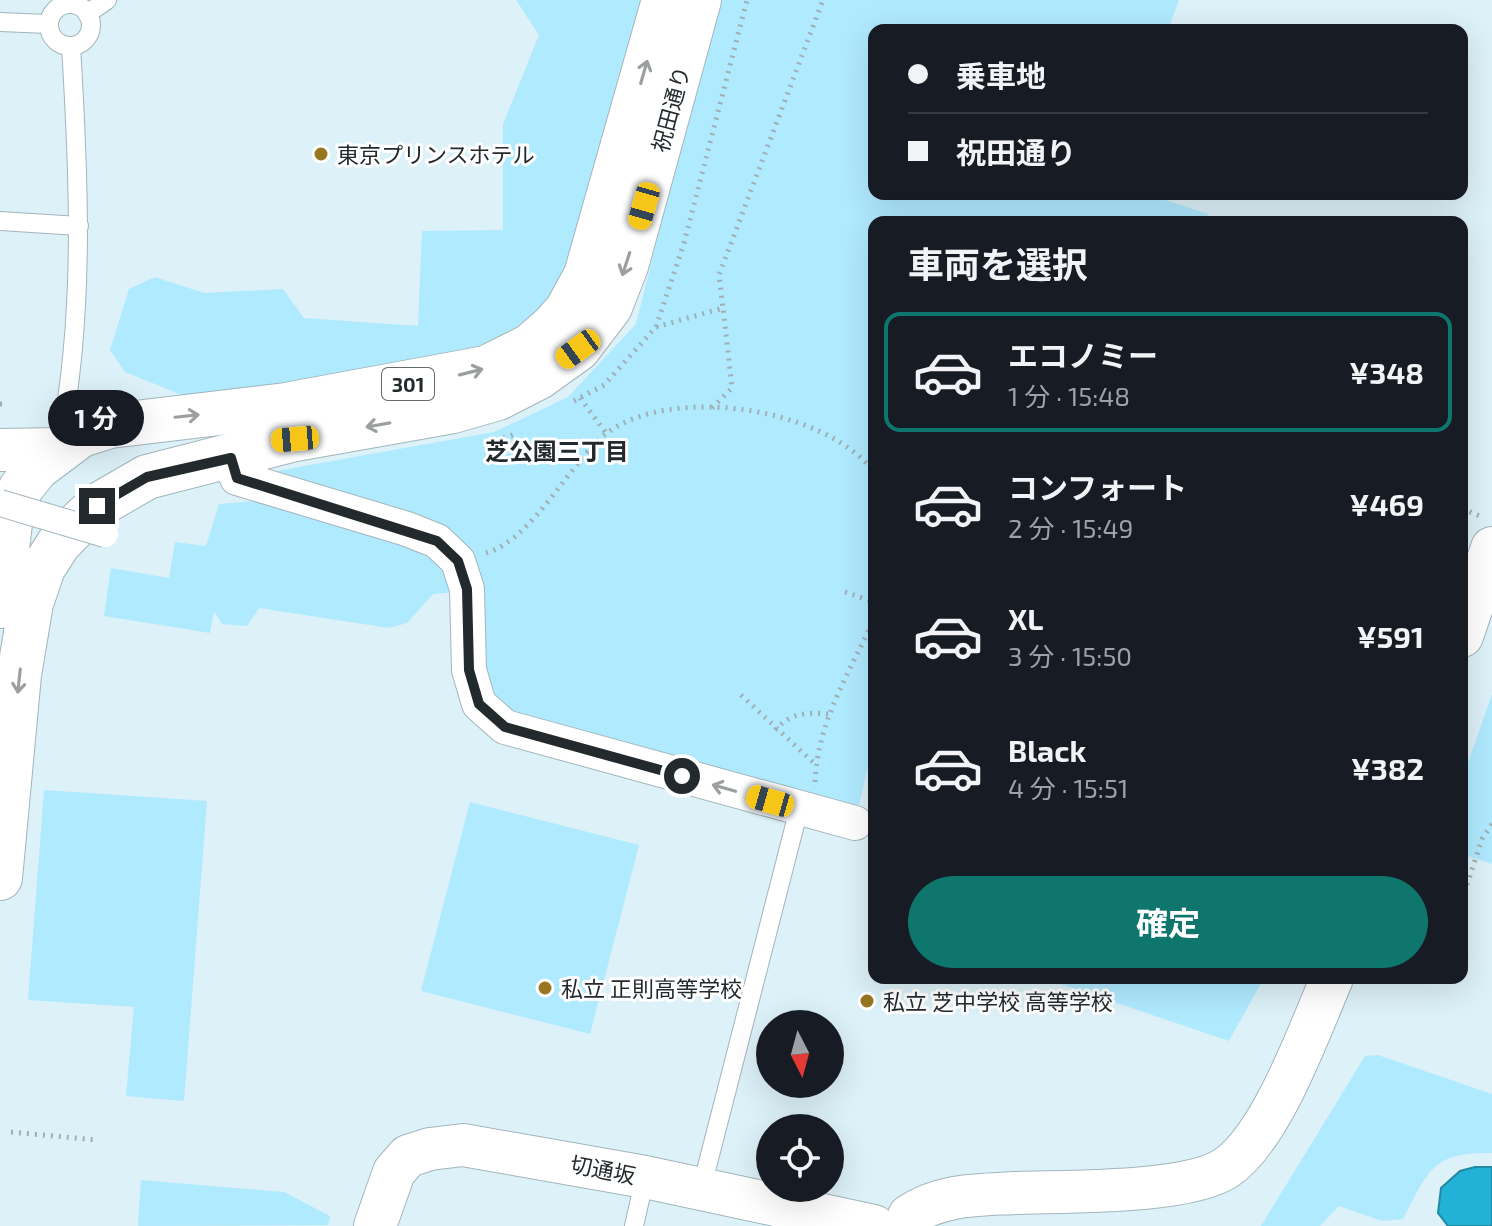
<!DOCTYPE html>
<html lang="ja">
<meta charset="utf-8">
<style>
:root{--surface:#171b24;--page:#20242c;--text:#f1f3f6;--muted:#9ea1a6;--line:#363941;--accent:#0f766e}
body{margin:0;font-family:"Exo 2","Noto Sans JP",sans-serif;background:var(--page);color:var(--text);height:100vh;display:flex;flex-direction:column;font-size:30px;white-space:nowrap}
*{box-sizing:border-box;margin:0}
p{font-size:26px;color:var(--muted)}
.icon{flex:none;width:44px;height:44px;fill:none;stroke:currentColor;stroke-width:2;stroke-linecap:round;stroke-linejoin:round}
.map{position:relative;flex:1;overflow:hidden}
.side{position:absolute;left:868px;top:216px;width:600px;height:768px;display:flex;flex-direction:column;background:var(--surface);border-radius:16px;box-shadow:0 8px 32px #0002}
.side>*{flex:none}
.banner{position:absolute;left:868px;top:24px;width:600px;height:176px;border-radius:16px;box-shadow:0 8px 32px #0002;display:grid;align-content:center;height:176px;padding:0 40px;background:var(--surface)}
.needle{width:52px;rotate:174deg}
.fabs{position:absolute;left:756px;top:1010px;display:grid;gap:16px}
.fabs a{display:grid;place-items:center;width:88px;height:88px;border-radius:50%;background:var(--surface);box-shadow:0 8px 32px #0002;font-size:40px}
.end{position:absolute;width:36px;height:36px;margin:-18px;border:10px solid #232a2d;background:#fff;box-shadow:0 0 0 4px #fff}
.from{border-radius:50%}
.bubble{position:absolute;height:56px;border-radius:28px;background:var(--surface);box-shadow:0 8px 32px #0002;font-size:26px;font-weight:700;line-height:56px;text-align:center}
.car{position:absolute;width:24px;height:48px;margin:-24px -12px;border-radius:10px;box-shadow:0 0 6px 2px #0007;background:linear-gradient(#f5c518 24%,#345 0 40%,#f5c518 0 76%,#345 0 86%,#f5c518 0)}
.banner b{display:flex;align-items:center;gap:28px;height:76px;font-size:30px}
.banner b+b{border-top:2px solid var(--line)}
.banner i{width:20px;height:20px;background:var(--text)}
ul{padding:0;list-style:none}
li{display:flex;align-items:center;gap:24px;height:120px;margin:0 16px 12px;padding:0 24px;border:4px solid transparent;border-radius:16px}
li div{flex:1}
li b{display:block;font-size:30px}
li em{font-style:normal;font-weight:700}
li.on{border-color:var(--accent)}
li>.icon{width:72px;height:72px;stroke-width:1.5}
h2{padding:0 40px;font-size:36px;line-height:96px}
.button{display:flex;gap:16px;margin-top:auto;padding:16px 40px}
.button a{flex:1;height:92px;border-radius:48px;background:var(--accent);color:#fff;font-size:32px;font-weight:700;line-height:92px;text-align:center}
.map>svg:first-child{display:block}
.green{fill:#b0eaff}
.water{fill:#22b2d8;stroke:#2289a5;stroke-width:2}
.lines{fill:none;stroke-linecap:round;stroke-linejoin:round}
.service-casing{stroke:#a2b5bc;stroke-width:20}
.minor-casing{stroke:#a2b5bc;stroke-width:36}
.tertiary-casing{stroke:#a2b5bc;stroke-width:44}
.primary-casing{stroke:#a2b5bc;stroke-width:46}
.path{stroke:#9fafb4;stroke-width:5;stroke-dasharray:2 6;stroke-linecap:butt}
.service{stroke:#fff;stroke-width:18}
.minor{stroke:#fff;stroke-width:34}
.tertiary{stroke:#fff;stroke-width:42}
.primary{stroke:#fff;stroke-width:44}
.pedestrian-bridge-casing{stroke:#a2b5bc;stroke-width:28;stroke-linecap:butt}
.pedestrian-bridge{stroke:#fff;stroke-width:26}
.oneway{stroke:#9c9fa0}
.route{stroke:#232a2d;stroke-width:10}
.poi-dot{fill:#98761f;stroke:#fff;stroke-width:3}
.labels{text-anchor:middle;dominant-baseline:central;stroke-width:6;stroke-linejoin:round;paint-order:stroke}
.shield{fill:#fff;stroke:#656a6c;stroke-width:2}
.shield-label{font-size:20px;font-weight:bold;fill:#232a2d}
.street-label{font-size:22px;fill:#232a2d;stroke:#fff}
.poi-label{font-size:22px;fill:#232a2d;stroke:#fff;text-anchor:start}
.neighbourhood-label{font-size:24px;font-weight:bold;fill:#232a2d;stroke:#fff}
</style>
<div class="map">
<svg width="1492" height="1226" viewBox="0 0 1492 1226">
<rect width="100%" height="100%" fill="#ddf1f8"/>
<g class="green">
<polygon points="516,0 652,0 554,314 504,349 192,399 125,372 110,350 129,289 155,277 204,293 283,289 304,318 418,326 422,231 503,230 503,124 539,35"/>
<polygon points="717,0 1179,0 1168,30 874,30 874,194 1148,194 1208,214 1204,222 874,222 874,740 855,823 479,704 466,591 433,594 407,623 389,628 259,608 247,626 222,624 214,611 210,633 104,616 111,568 169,578 175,542 206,546 219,504 255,501 237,478 494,432 568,397 636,324"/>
<polygon points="1492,694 1492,864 1462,854 1462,780"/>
<polygon points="44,790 207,801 184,1101 126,1096 134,1007 28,1000"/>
<polygon points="470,802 639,845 590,1034 421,991"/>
<polygon points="1043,978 1264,978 1229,1041"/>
<path d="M1378 1055 1492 1094V1153C1432 1152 1429 1170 1403 1219L1382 1221 1339 1206 1320 1226H1261L1365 1056Z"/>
<polygon points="141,1180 284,1192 330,1216 328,1225 138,1226"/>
</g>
<polygon class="water" points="1475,1167 1492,1167 1492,1226 1448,1226 1438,1213 1441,1188 1460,1171"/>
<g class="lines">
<g class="service-casing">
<g id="service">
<circle cx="70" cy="25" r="21"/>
<polyline points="87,14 107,0"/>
<polyline points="0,22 48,24"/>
<polyline points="0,221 79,226"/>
<path d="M60 442C85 312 79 178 71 46"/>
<polyline points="701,1190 799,809"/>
<polyline points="634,1226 645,1177"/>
</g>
</g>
<g class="minor-casing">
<polyline id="minor" points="231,458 237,478 407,529 437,541 458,561 467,589 469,670 479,704 505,727 855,823"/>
</g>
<g class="tertiary-casing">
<g id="tertiary">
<polyline points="0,450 59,449"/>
<polyline points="1462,636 1492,548"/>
<polyline points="375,1226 394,1172 408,1156 430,1149 463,1145 645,1177 874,1226"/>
<path d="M907 1226 909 1216C940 1194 978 1195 1015 1193 1064 1191 1187 1194 1226 1168 1272 1137 1310 1029 1332 978"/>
</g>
</g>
<g class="primary-casing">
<g id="primary">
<polyline points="0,606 11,515 21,488 37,468 81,435 110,426 286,405 486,368 530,346 552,327 567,310 586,275 664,0"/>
<polyline points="0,878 19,675 31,603 43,568 59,543 76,526 97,506 147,477 295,439 453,411 498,398 539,377 578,349 610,307 626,266 699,0"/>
</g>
</g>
<g class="path">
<polyline points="656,327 723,308 719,275 823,0"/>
<polyline points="580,398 606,433"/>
<polyline points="574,401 604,385 656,327 684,243 747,0"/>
<polyline points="0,404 4,404"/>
<polyline points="712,408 732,388 723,308"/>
<polyline points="488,443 513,435"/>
<polyline points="1462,509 1480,516"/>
<path d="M486 553C533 540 571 460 607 433 673 384 825 408 874 472"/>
<polyline points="845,592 874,602"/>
<polyline points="741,695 815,764"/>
<path d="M775 730C791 713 805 712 828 714"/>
<path d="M815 782C818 720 849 674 874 619"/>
<polyline points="1462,900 1482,839 1492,824"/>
<polyline points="11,1132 97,1140"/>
</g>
<use href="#service" class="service"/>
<use href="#minor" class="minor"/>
<use href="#tertiary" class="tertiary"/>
<use href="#primary" class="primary"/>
<g class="pedestrian-bridge-casing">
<polyline id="pedestrian-bridge" points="0,503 105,534"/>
</g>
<use href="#pedestrian-bridge" class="pedestrian-bridge"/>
</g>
<defs><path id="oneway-shaft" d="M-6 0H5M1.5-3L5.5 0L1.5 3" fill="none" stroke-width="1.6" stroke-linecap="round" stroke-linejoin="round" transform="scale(2)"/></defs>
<g class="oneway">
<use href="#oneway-shaft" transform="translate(644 72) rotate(-74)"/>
<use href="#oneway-shaft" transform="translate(626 264) rotate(108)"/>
<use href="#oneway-shaft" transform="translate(471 372) rotate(-14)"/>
<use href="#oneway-shaft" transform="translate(187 416) rotate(-6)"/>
<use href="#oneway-shaft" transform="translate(378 425) rotate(170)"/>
<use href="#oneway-shaft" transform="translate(19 681) rotate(96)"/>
<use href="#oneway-shaft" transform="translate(724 788) rotate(-164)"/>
</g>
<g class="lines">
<polyline class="route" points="97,506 147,477 231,458 237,478 437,541 458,561 467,589 469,670 479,704 505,727 682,776"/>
</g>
<g class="poi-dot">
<circle cx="321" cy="154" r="8"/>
<circle cx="545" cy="988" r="8"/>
<circle cx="867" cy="1001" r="8"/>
</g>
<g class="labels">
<rect class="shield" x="382" y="368" width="52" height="32" rx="6"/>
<g class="shield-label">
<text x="408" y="384">301</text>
</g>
<g class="street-label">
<text transform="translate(670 109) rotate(-75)">祝田通り</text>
<text transform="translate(603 1169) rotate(11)">切通坂</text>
</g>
<g class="poi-label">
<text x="337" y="154">東京プリンスホテル</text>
<text x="561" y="988">私立 正則高等学校</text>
<text x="883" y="1001">私立 芝中学校 高等学校</text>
</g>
<g class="neighbourhood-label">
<text x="557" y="450">芝公園三丁目</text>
</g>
</g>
</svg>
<div class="fabs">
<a><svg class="needle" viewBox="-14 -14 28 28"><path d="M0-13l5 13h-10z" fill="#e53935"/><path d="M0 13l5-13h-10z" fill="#9ea1a6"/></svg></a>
<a><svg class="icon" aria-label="locate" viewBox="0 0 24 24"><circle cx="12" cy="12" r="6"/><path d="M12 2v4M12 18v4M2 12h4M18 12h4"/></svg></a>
</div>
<i class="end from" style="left:682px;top:776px"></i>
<i class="end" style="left:97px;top:506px"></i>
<div class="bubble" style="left:48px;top:390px;width:96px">1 分</div>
<i class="car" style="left:644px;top:206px;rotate:196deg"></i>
<i class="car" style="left:578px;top:349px;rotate:234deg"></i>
<i class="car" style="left:295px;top:439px;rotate:265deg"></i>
<i class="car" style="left:770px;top:801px;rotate:286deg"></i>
<div class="banner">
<b><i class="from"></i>乗車地</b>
<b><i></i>祝田通り</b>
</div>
<section class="side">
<h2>車両を選択</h2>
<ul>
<li class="on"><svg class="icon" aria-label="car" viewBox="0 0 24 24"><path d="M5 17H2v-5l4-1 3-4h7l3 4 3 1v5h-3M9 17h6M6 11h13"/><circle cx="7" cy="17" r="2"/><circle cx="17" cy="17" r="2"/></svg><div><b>エコノミー</b><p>1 分 · 15:48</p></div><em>¥348</em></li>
<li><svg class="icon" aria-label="car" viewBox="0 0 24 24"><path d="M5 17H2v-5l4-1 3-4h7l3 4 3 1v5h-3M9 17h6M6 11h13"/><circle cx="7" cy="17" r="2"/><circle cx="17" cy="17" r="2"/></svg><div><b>コンフォート</b><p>2 分 · 15:49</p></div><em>¥469</em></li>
<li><svg class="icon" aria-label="car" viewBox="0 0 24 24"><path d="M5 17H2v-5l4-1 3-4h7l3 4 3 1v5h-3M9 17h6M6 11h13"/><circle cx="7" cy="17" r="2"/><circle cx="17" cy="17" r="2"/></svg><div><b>XL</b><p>3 分 · 15:50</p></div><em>¥591</em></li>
<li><svg class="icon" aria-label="car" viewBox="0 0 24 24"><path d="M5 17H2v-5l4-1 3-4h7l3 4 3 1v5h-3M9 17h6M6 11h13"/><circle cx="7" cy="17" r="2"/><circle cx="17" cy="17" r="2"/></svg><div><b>Black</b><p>4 分 · 15:51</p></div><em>¥382</em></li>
</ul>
<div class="button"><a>確定</a></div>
</section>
</div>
